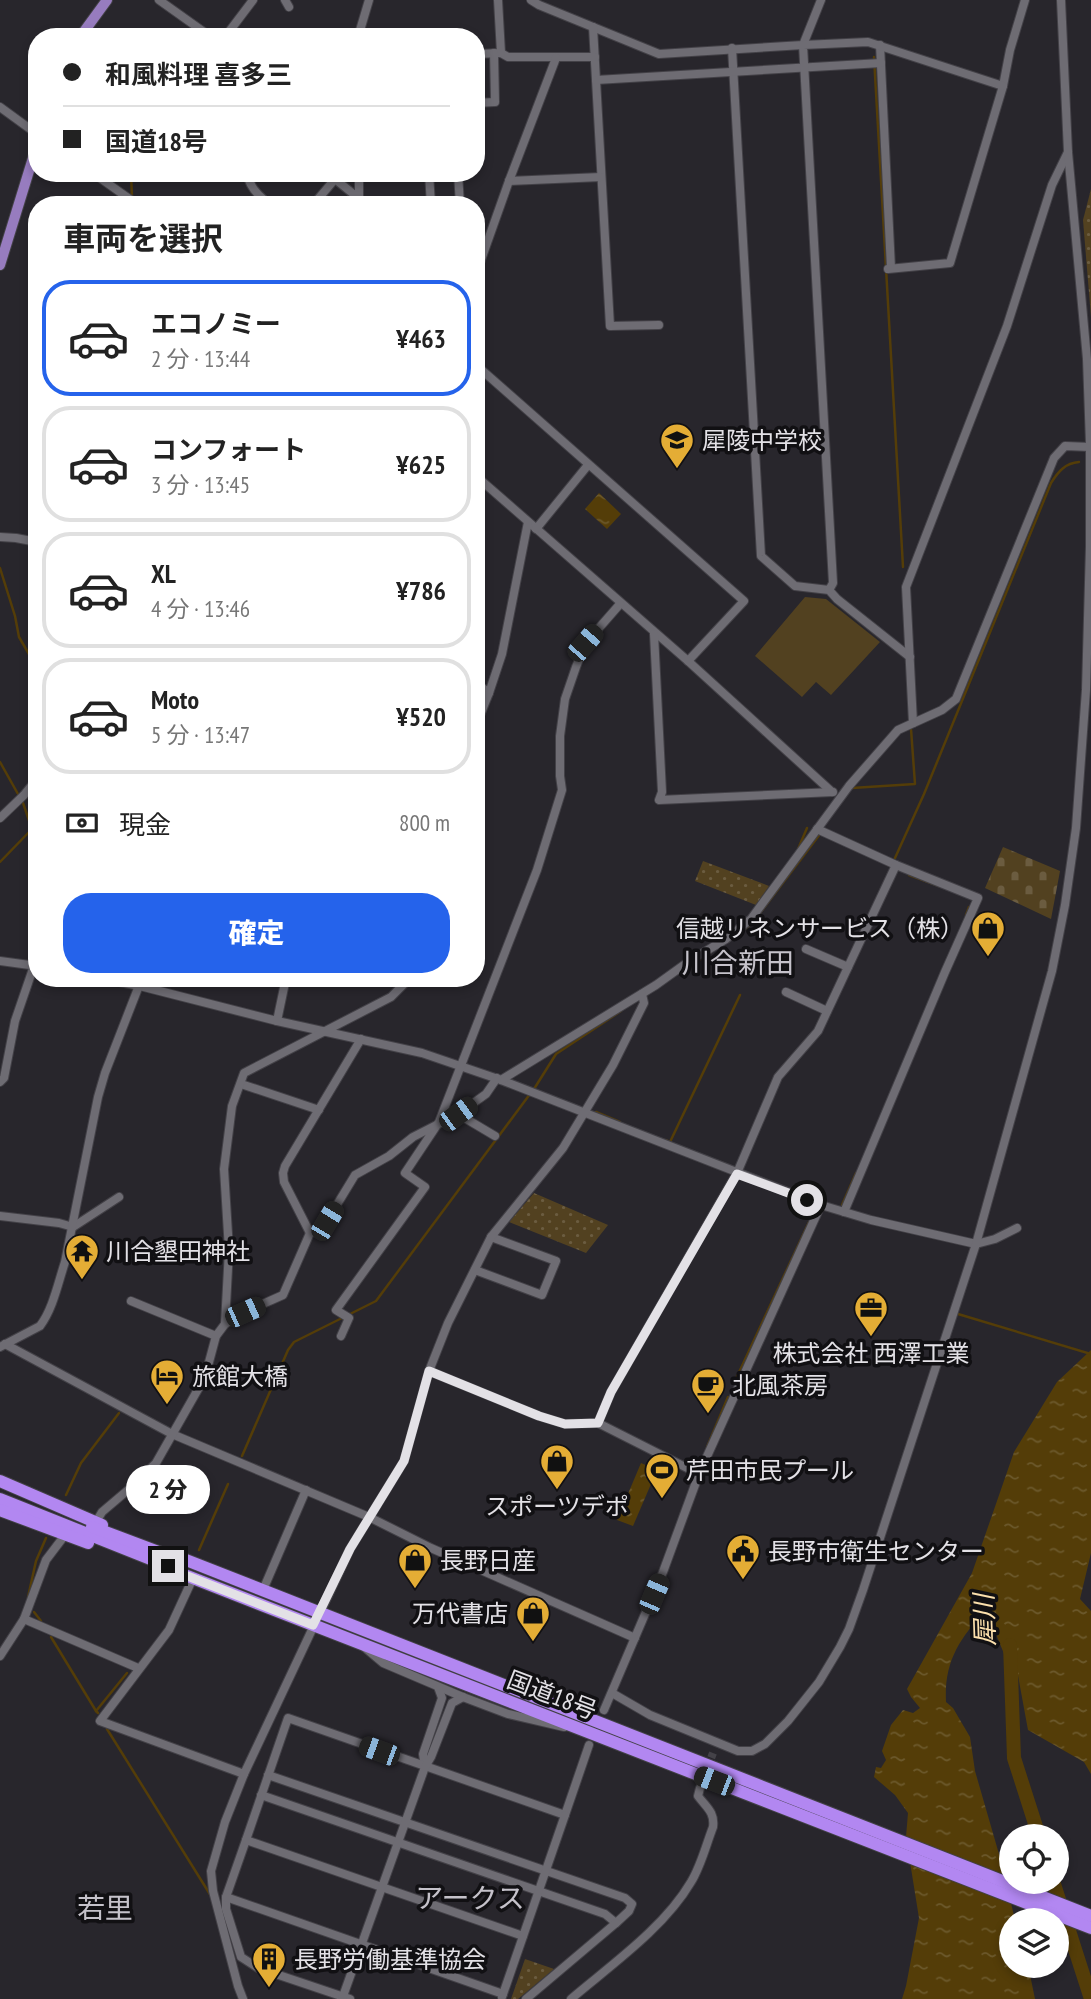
<!DOCTYPE html>
<html lang="ja">
<meta charset="utf-8">
<style>
:root{--surface:#fff;--page:#f2f2f2;--text:#222;--muted:#767676;--line:#e0e0e0;--accent:#2563eb}
body{margin:0;font-family:"PT Sans Narrow","Noto Sans JP",sans-serif;background:var(--page);color:var(--text);height:100vh;display:flex;flex-direction:column;font-size:26px;white-space:nowrap}
*{box-sizing:border-box;margin:0}
p{font-size:23px;color:var(--muted)}
.icon{flex:none;width:38px;height:38px;fill:none;stroke:currentColor;stroke-width:2;stroke-linecap:round;stroke-linejoin:round}
.map{position:relative;flex:1;overflow:hidden}
.drawer{position:absolute;left:28px;top:196px;width:457px;height:791px;display:flex;flex-direction:column;background:var(--surface);border-radius:28px;box-shadow:0 4px 10px #0003}
.drawer>*{flex:none}
.banner{position:absolute;left:28px;top:28px;width:457px;height:154px;border-radius:28px;box-shadow:0 4px 10px #0003;display:grid;align-content:center;height:154px;padding:0 35px;background:var(--surface)}
.tools{position:absolute;left:999px;top:1824px;display:grid;gap:14px}
.tools a{display:grid;place-items:center;width:70px;height:70px;border-radius:50%;background:var(--surface);box-shadow:0 4px 10px #0003;font-size:35px}
.end{position:absolute;width:32px;height:32px;margin:-16px;border:9px solid #e3e1e6;background:#111;box-shadow:0 0 0 4px #111}
.from{border-radius:50%}
.bubble{position:absolute;height:49px;border-radius:24px;background:var(--surface);box-shadow:0 4px 10px #0003;font-size:23px;font-weight:800;line-height:49px;text-align:center}
.car{position:absolute;width:21px;height:42px;margin:-21px -10px;border-radius:9px;box-shadow:0 0 5px 2px #0007;background:linear-gradient(#222 24%,#8ab4d8 0 40%,#222 0 76%,#8ab4d8 0 86%,#222 0)}
.banner b{display:flex;align-items:center;gap:24px;height:66px;font-size:26px}
.banner b+b{border-top:2px solid var(--line)}
.banner i{width:18px;height:18px;background:var(--text)}
ul{padding:0;list-style:none}
li{display:flex;align-items:center;gap:21px;height:116px;margin:0 14px 10px;padding:0 21px;border:4px solid var(--line);border-radius:28px}
li div{flex:1}
li b{display:block;font-size:26px}
li em{font-style:normal;font-weight:800}
li.on{border-color:var(--accent)}
li>.icon{width:63px;height:63px;stroke-width:1.5}
h2{padding:0 35px;font-size:32px;line-height:84px}
.pay{display:flex;align-items:center;gap:18px;height:77px;padding:0 35px;font-size:26px}
.pay p{margin-inline-start:auto}
.button{display:flex;gap:14px;margin-top:auto;padding:14px 35px}
.button a{flex:1;height:80px;border-radius:28px;background:var(--accent);color:#fff;font-size:28px;font-weight:800;line-height:80px;text-align:center}
.map>svg:first-child{display:block}
.grass{fill:url(#grass-dots)}
.cemetery{fill:url(#cemetery-stones)}
.garden{fill:#524120}
.water{fill:url(#water-ripples)}
.lines{fill:none;stroke-linecap:round;stroke-linejoin:round}
.stream{stroke:#543d08;stroke-width:2.5}
.river{stroke:#543d08;stroke-width:14}
.minor-tunnel{stroke:#444248;stroke-width:8;stroke-dasharray:8 4;stroke-linecap:butt}
.minor-casing{stroke:#434147;stroke-width:10}
.major-casing{stroke:#434147;stroke-width:12}
.highway-casing{stroke:#434147;stroke-width:14}
.minor{stroke:#6e6c73;stroke-width:8}
.major{stroke:#977cbf;stroke-width:10}
.highway{stroke:#b287f1;stroke-width:12}
.route{stroke:#e3e1e6;stroke-width:9}
.labels{text-anchor:middle;dominant-baseline:central;stroke-width:7;stroke-linejoin:round;paint-order:stroke}
.poi-label{font-size:24px;fill:#e3e1e6;stroke:#111013;text-anchor:start}
.street-label{font-size:24px;fill:#e3e1e6;stroke:#111013}
.water-label{font-size:26px;font-style:italic;fill:#fce0ad;stroke:#111013}
.quarter-label{font-size:28px;fill:#c5c2ca;stroke:#111013}
</style>
<div class="map">
<svg width="1091" height="1999" viewBox="0 0 1091 1999">
<defs>
<pattern id="grass-dots" width="8" height="8" patternUnits="userSpaceOnUse" patternTransform="scale(1.75)"><rect width="8" height="8" fill="#524120"/><path d="M2 2h.1M6 6h.1" fill="none" stroke="#6b5c40" stroke-width="1.8" stroke-linecap="round"/></pattern>
<pattern id="cemetery-stones" width="16" height="16" patternUnits="userSpaceOnUse" patternTransform="scale(1.75)"><rect width="16" height="16" fill="#524120"/><path d="M2 7V4a2 2 0 0 1 4 0v3zM10 15v-3a2 2 0 0 1 4 0v3z" fill="#6b5c40"/></pattern>
<pattern id="water-ripples" width="26" height="14" patternUnits="userSpaceOnUse" patternTransform="scale(1.75)"><rect width="26" height="14" fill="#543d08"/><path d="M2 4q2-2 4 0t4 0M15 11q2-2 4 0t4 0" fill="none" stroke="#6c592c"/></pattern>
</defs>
<rect width="100%" height="100%" fill="#28262c"/>
<g class="grass">
<polygon points="1091,189 1091,317 1083,220"/>
<polygon points="703,861 769,886 756,905 695,881"/>
<polygon points="534,1193 608,1225 586,1253 509,1222"/>
<polygon points="525,1959 554,1969 518,1999 511,1999"/>
</g>
<polygon class="cemetery" points="1003,847 1060,871 1051,919 985,888"/>
<polygon class="garden" points="805,597 826,599 880,642 831,695 816,682 802,697 755,656"/>
<g class="water">
<polygon points="599,493 621,514 607,529 585,509"/>
<path d="M1091 1350V1553L1080 1599 1091 1611V1774L1084 1762 1028 1730 1017 1670 1007 1661 986 1610C959 1639 944 1662 946 1702L953 1708 970 1737 975 1771 1001 1861 1015 1920H1012V1965H1028L1035 1999H902L906 1986 919 1918 906 1837 908 1813 895 1795 874 1777 876 1767 881 1768 886 1760 882 1751 891 1725 903 1710 913 1713 920 1708 911 1697 907 1689 972 1573 1014 1452 1057 1382Z"/>
<polygon points="641,1463 657,1470 633,1526 617,1520"/>
</g>
<g class="lines">
<g class="stream">
<polyline points="874,57 903,567"/>
<polyline points="131,173 132,198"/>
<polyline points="0,568 15,616 19,637 37,668"/>
<polyline points="0,762 23,803 32,829 0,862"/>
<polyline points="35,775 37,753"/>
<polyline points="852,788 915,784 911,729"/>
<polyline points="798,849 807,828"/>
<path d="M895 858 924 794 1051 483C1058 472 1065 463 1079 462"/>
<polyline points="909,875 939,886"/>
<polyline points="760,913 820,834"/>
<polyline points="966,915 969,907"/>
<polyline points="724,935 735,927"/>
<polyline points="732,939 751,924"/>
<polyline points="682,972 714,950"/>
<polyline points="534,1089 556,1054 621,1011"/>
<polyline points="596,1112 620,1122"/>
<polyline points="666,1140 670,1142 740,995"/>
<polyline points="842,1205 856,1173"/>
<polyline points="958,1314 1091,1354"/>
<polyline points="735,1381 809,1222"/>
<polyline points="707,1447 728,1397"/>
<polyline points="242,1456 288,1350 294,1342 376,1301 530,1094"/>
<polyline points="66,1495 81,1463 119,1413"/>
<polyline points="199,1550 228,1484"/>
<polyline points="28,1597 36,1561 46,1538"/>
<polyline points="34,1612 41,1621"/>
<polyline points="51,1637 96,1711"/>
<polyline points="98,1713 96,1711 127,1673"/>
<polyline points="107,1729 211,1896"/>
</g>
<g class="river">
<polyline points="1010,1645 1014,1758 1039,1836"/>
<polyline points="1053,1881 1091,1999"/>
</g>
<polyline class="minor-tunnel" points="707,1769 713,1753"/>
<g class="minor-casing">
<g id="minor">
<polyline points="159,0 211,37"/>
<polyline points="285,0 289,7"/>
<polyline points="531,0 539,5 659,54 803,45 821,0"/>
<polyline points="593,27 610,326 659,325"/>
<polyline points="225,37 253,0"/>
<polyline points="358,37 369,0"/>
<polyline points="880,45 891,268"/>
<polyline points="732,48 761,556 795,586 829,590 837,599 910,657"/>
<polyline points="501,53 508,57 595,57"/>
<polyline points="476,54 501,53 498,0"/>
<polyline points="596,80 881,63"/>
<polyline points="476,103 495,102 494,53"/>
<polyline points="0,107 37,134"/>
<polyline points="93,173 138,205"/>
<path d="M247 173C249 187 259 197 271 205"/>
<polyline points="330,173 330,175 367,205"/>
<polyline points="429,173 431,205"/>
<polyline points="458,173 460,205"/>
<polyline points="509,181 601,177"/>
<polyline points="359,198 359,173"/>
<polyline points="313,205 335,179"/>
<polyline points="888,269 950,263 1003,86 1010,50 1025,0"/>
<polyline points="476,274 509,181 556,58"/>
<polyline points="476,365 744,601 688,661"/>
<polyline points="476,476 688,661 832,792"/>
<polyline points="536,529 588,465"/>
<polyline points="0,537 16,538 37,542"/>
<polyline points="829,590 833,583 803,45 868,42 1003,86"/>
<polyline points="654,634 662,792 659,800 833,792"/>
<polyline points="476,683 489,693"/>
<polyline points="913,723 906,587 1007,326 1052,185 1068,152"/>
<polyline points="476,725 489,693 502,654 528,522"/>
<polyline points="0,818 24,795 37,779"/>
<polyline points="817,829 896,865 978,898 945,972 844,1212"/>
<polyline points="806,949 848,967"/>
<polyline points="0,961 37,966"/>
<polyline points="99,978 140,986 277,1021 422,1053 501,1080 821,1205 871,1220 976,1244 995,1239 1017,1228"/>
<polyline points="786,992 827,1011"/>
<polyline points="277,1021 286,978"/>
<polyline points="501,1080 656,985 688,962 726,939 751,919 849,786 898,730 942,710 956,699 1054,458 1065,446 1090,447"/>
<polyline points="0,1082 4,1078 15,1021 37,957"/>
<polyline points="241,1084 319,1110"/>
<polyline points="458,1114 495,1136"/>
<polyline points="0,1216 59,1223 73,1227 119,1197"/>
<polyline points="310,1233 284,1182 283,1173 285,1166 361,1039"/>
<polyline points="475,1270 542,1295 556,1261 491,1237"/>
<polyline points="131,1301 216,1336"/>
<polyline points="225,1324 229,1250 224,1169 232,1106 244,1073 391,997 410,978"/>
<polyline points="341,1336 349,1318 336,1310 425,1187 405,1173 439,1122 537,870 562,790 560,776 560,736 565,699 576,667 585,644 620,604"/>
<polyline points="5,1344 172,1434 369,1517 431,1548 635,1638"/>
<path d="M0 1347 40 1326C53 1309 58 1283 65 1262L98 1097 105 1073 142 978"/>
<polyline points="429,1371 539,1416 565,1424 598,1423"/>
<polyline points="699,1474 598,1423 611,1392 737,1173 778,1077 818,1031 896,865"/>
<polyline points="96,1522 102,1512 135,1484 156,1463 205,1377 216,1336 225,1324 245,1312 283,1295 310,1233 327,1221 355,1175 389,1156 413,1137 458,1114 486,1094 497,1078"/>
<polyline points="65,1535 46,1560 24,1619 138,1668"/>
<polyline points="193,1578 169,1630 100,1721 244,1774"/>
<polyline points="263,1590 306,1490"/>
<polyline points="364,1647 383,1663 463,1697 508,1714 564,1727"/>
<polyline points="0,1656 24,1619"/>
<polyline points="612,1693 650,1715 738,1751 752,1751 765,1744 788,1721 819,1682 840,1647 849,1629 863,1590 976,1244 1052,971 1065,905 1076,828 1086,690 1090,546 1090,444 1087,359 1068,152 1061,0"/>
<polyline points="604,1710 663,1572 699,1474 821,1205"/>
<polyline points="425,1767 423,1754 442,1698 438,1687"/>
<polyline points="261,1795 605,1914 616,1923 629,1911 632,1904 625,1898 268,1775"/>
<polyline points="246,1840 226,1897 226,1909 241,1957 258,1968 350,1999"/>
<polyline points="226,1897 503,1994"/>
<polyline points="523,1936 246,1840 288,1718 565,1815 589,1745"/>
<polyline points="502,1997 565,1815"/>
<polyline points="243,1999 238,1986 213,1891 211,1871 225,1822 244,1774 350,1549 404,1461 429,1371 448,1323 491,1237 563,1148 613,1065 644,1003 642,994"/>
<polyline points="342,1999 425,1767 431,1757 452,1703 463,1697"/>
<polyline points="526,1999 616,1923"/>
<path d="M571 1999C611 1965 664 1928 691 1882 701 1866 706 1845 713 1827 715 1812 706 1807 698 1796L700 1788"/>
</g>
</g>
<g class="major-casing">
<g id="major">
<polyline points="80,37 107,0"/>
<polyline points="0,265 37,145"/>
</g>
</g>
<g class="highway-casing">
<g id="highway">
<polyline points="0,1481 102,1525"/>
<polyline points="0,1499 168,1566 172,1570 1091,1928"/>
<polyline points="0,1510 88,1543"/>
<polyline points="92,1527 180,1560 186,1560 1091,1916"/>
</g>
</g>
<use href="#minor" class="minor"/>
<use href="#major" class="major"/>
<use href="#highway" class="highway"/>
</g>
<g class="lines">
<polyline class="route" points="168,1566 172,1570 313,1625 350,1549 404,1461 429,1371 539,1416 565,1424 598,1423 611,1392 737,1174 807,1200"/>
</g>
<defs>
<g id="school-pin" transform="scale(1.75)"><path d="M0 17L-7.5 6A9.5 9.5 0 1 1 7.5 6Z" fill="#e4ad35" stroke="#111013"/><path d="M0-5L7-2L0 1L-7-2ZM-4 1L0 2.5L4 1V4Q0 6-4 4Z" fill="#111"/></g>
<g id="shop-pin" transform="scale(1.75)"><path d="M0 17L-7.5 6A9.5 9.5 0 1 1 7.5 6Z" fill="#e4ad35" stroke="#111013"/><path d="M-5-2.5h2.3a2.7 3.5 0 0 1 5.4 0H5L5.5 6h-11ZM-1.5-2.5h3a1.5 2.3 0 0 0-3 0Z" fill="#111"/></g>
<g id="temple-pin" transform="scale(1.75)"><path d="M0 17L-7.5 6A9.5 9.5 0 1 1 7.5 6Z" fill="#e4ad35" stroke="#111013"/><path d="M0-6L5-2H3V0L6.5 2.5H4V6H1.5V3h-3V6H-4V2.5H-6.5L-3 0V-2H-5Z" fill="#111"/></g>
<g id="office-pin" transform="scale(1.75)"><path d="M0 17L-7.5 6A9.5 9.5 0 1 1 7.5 6Z" fill="#e4ad35" stroke="#111013"/><path d="M-6-3h4V-5.5h4V-3h4V5H-6ZM-1-4.5V-3h2v-1.5ZM-6 0V1H6V0Z" fill="#111"/></g>
<g id="hotel-pin" transform="scale(1.75)"><path d="M0 17L-7.5 6A9.5 9.5 0 1 1 7.5 6Z" fill="#e4ad35" stroke="#111013"/><path d="M-6-4.5h1.5V1H6V5H4.5V3h-9V5H-6ZM-4 0a1.8 1.8 0 1 1 3.6 0ZM.5 0V-2.5h3Q6-2.5 6 0Z" fill="#111"/></g>
<g id="cafe-pin" transform="scale(1.75)"><path d="M0 17L-7.5 6A9.5 9.5 0 1 1 7.5 6Z" fill="#e4ad35" stroke="#111013"/><path d="M-5.5-4.5H6V0H3Q3 3.5 0 3.5H-2.5Q-5.5 3.5-5.5 0ZM3-3.2v2h1.7v-2ZM-6 4.5H4V6H-6Z" fill="#111"/></g>
<g id="stadium-pin" transform="scale(1.75)"><path d="M0 17L-7.5 6A9.5 9.5 0 1 1 7.5 6Z" fill="#e4ad35" stroke="#111013"/><path d="M0-5a6.5 5 0 1 0 0 10a6.5 5 0 1 0 0-10ZM-3.5-1.8h7v3.6h-7Z" fill="#111"/></g>
<g id="civic-pin" transform="scale(1.75)"><path d="M0 17L-7.5 6A9.5 9.5 0 1 1 7.5 6Z" fill="#e4ad35" stroke="#111013"/><path d="M-.6-6.5H3V-4.5H.6V-3L4-1V1h2V6H-6V1h2V-1L-.6-3ZM-1.2 2.5V6h2.4V2.5Z" fill="#111"/></g>
<g id="building-pin" transform="scale(1.75)"><path d="M0 17L-7.5 6A9.5 9.5 0 1 1 7.5 6Z" fill="#e4ad35" stroke="#111013"/><path d="M-4-6H4V6H1V3H-1V6H-4ZM-2.5-4.3h1.7v1.8h-1.7ZM.8-4.3h1.7v1.8H.8ZM-2.5-1h1.7V.8h-1.7ZM.8-1h1.7V.8H.8Z" fill="#111"/></g>
</defs>
<g fill-rule="evenodd">
<use href="#school-pin" x="677" y="440"/>
<use href="#shop-pin" x="988" y="928"/>
<use href="#temple-pin" x="82" y="1251"/>
<use href="#office-pin" x="871" y="1308"/>
<use href="#hotel-pin" x="167" y="1376"/>
<use href="#cafe-pin" x="708" y="1385"/>
<use href="#shop-pin" x="557" y="1461"/>
<use href="#stadium-pin" x="662" y="1470"/>
<use href="#civic-pin" x="743" y="1551"/>
<use href="#shop-pin" x="415" y="1560"/>
<use href="#shop-pin" x="533" y="1613"/>
<use href="#building-pin" x="269" y="1959"/>
</g>
<g class="labels">
<g class="poi-label">
<text x="702" y="440">犀陵中学校</text>
<text x="964" y="928" text-anchor="end">信越リネンサービス（株）</text>
<text x="106" y="1251">川合墾田神社</text>
<text x="871" y="1353" text-anchor="middle">株式会社 西澤工業</text>
<text x="192" y="1376">旅館大橋</text>
<text x="732" y="1385">北風茶房</text>
<text x="686" y="1470">芹田市民プール</text>
<text x="557" y="1506" text-anchor="middle">スポーツデポ</text>
<text x="768" y="1551">長野市衛生センター</text>
<text x="440" y="1560">長野日産</text>
<text x="508" y="1613" text-anchor="end">万代書店</text>
<text x="294" y="1959">長野労働基準協会</text>
</g>
<g class="street-label">
<text transform="translate(552 1695) rotate(21)">国道18号</text>
</g>
<g class="water-label">
<text transform="translate(984 1620) rotate(-92)">犀川</text>
</g>
<g class="quarter-label">
<text x="738" y="962">川合新田</text>
<text x="470" y="1897">アークス</text>
<text x="105" y="1907">若里</text>
</g>
</g>
</svg>
<div class="tools">
<a><svg class="icon" aria-label="locate" viewBox="0 0 24 24"><circle cx="12" cy="12" r="6"/><path d="M12 2v4M12 18v4M2 12h4M18 12h4"/></svg></a>
<a><svg class="icon" aria-label="layers" viewBox="0 0 24 24"><path d="M12 4l9 5-9 5-9-5zM3 14l9 5 9-5"/></svg></a>
</div>
<i class="end from" style="left:807px;top:1200px"></i>
<i class="end" style="left:168px;top:1566px"></i>
<div class="bubble" style="left:126px;top:1465px;width:84px">2 分</div>
<i class="car" style="left:585px;top:643px;rotate:41deg"></i>
<i class="car" style="left:458px;top:1114px;rotate:54deg"></i>
<i class="car" style="left:327px;top:1221px;rotate:31deg"></i>
<i class="car" style="left:245px;top:1312px;rotate:66deg"></i>
<i class="car" style="left:654px;top:1594px;rotate:23deg"></i>
<i class="car" style="left:379px;top:1751px;rotate:290deg"></i>
<i class="car" style="left:714px;top:1781px;rotate:291deg"></i>
<div class="banner">
<b><i class="from"></i>和風料理 喜多三</b>
<b><i></i>国道18号</b>
</div>
<section class="drawer">
<h2>車両を選択</h2>
<ul>
<li class="on"><svg class="icon" aria-label="car" viewBox="0 0 24 24"><path d="M5 17H2v-5l4-1 3-4h7l3 4 3 1v5h-3M9 17h6M6 11h13"/><circle cx="7" cy="17" r="2"/><circle cx="17" cy="17" r="2"/></svg><div><b>エコノミー</b><p>2 分 · 13:44</p></div><em>¥463</em></li>
<li><svg class="icon" aria-label="car" viewBox="0 0 24 24"><path d="M5 17H2v-5l4-1 3-4h7l3 4 3 1v5h-3M9 17h6M6 11h13"/><circle cx="7" cy="17" r="2"/><circle cx="17" cy="17" r="2"/></svg><div><b>コンフォート</b><p>3 分 · 13:45</p></div><em>¥625</em></li>
<li><svg class="icon" aria-label="car" viewBox="0 0 24 24"><path d="M5 17H2v-5l4-1 3-4h7l3 4 3 1v5h-3M9 17h6M6 11h13"/><circle cx="7" cy="17" r="2"/><circle cx="17" cy="17" r="2"/></svg><div><b>XL</b><p>4 分 · 13:46</p></div><em>¥786</em></li>
<li><svg class="icon" aria-label="car" viewBox="0 0 24 24"><path d="M5 17H2v-5l4-1 3-4h7l3 4 3 1v5h-3M9 17h6M6 11h13"/><circle cx="7" cy="17" r="2"/><circle cx="17" cy="17" r="2"/></svg><div><b>Moto</b><p>5 分 · 13:47</p></div><em>¥520</em></li>
</ul>
<div class="pay"><svg class="icon" aria-label="cash" viewBox="0 0 24 24"><path d="M3 7h18v10H3z"/><circle cx="12" cy="12" r="2"/></svg>現金<p>800 m</p></div>
<div class="button"><a>確定</a></div>
</section>
</div>
